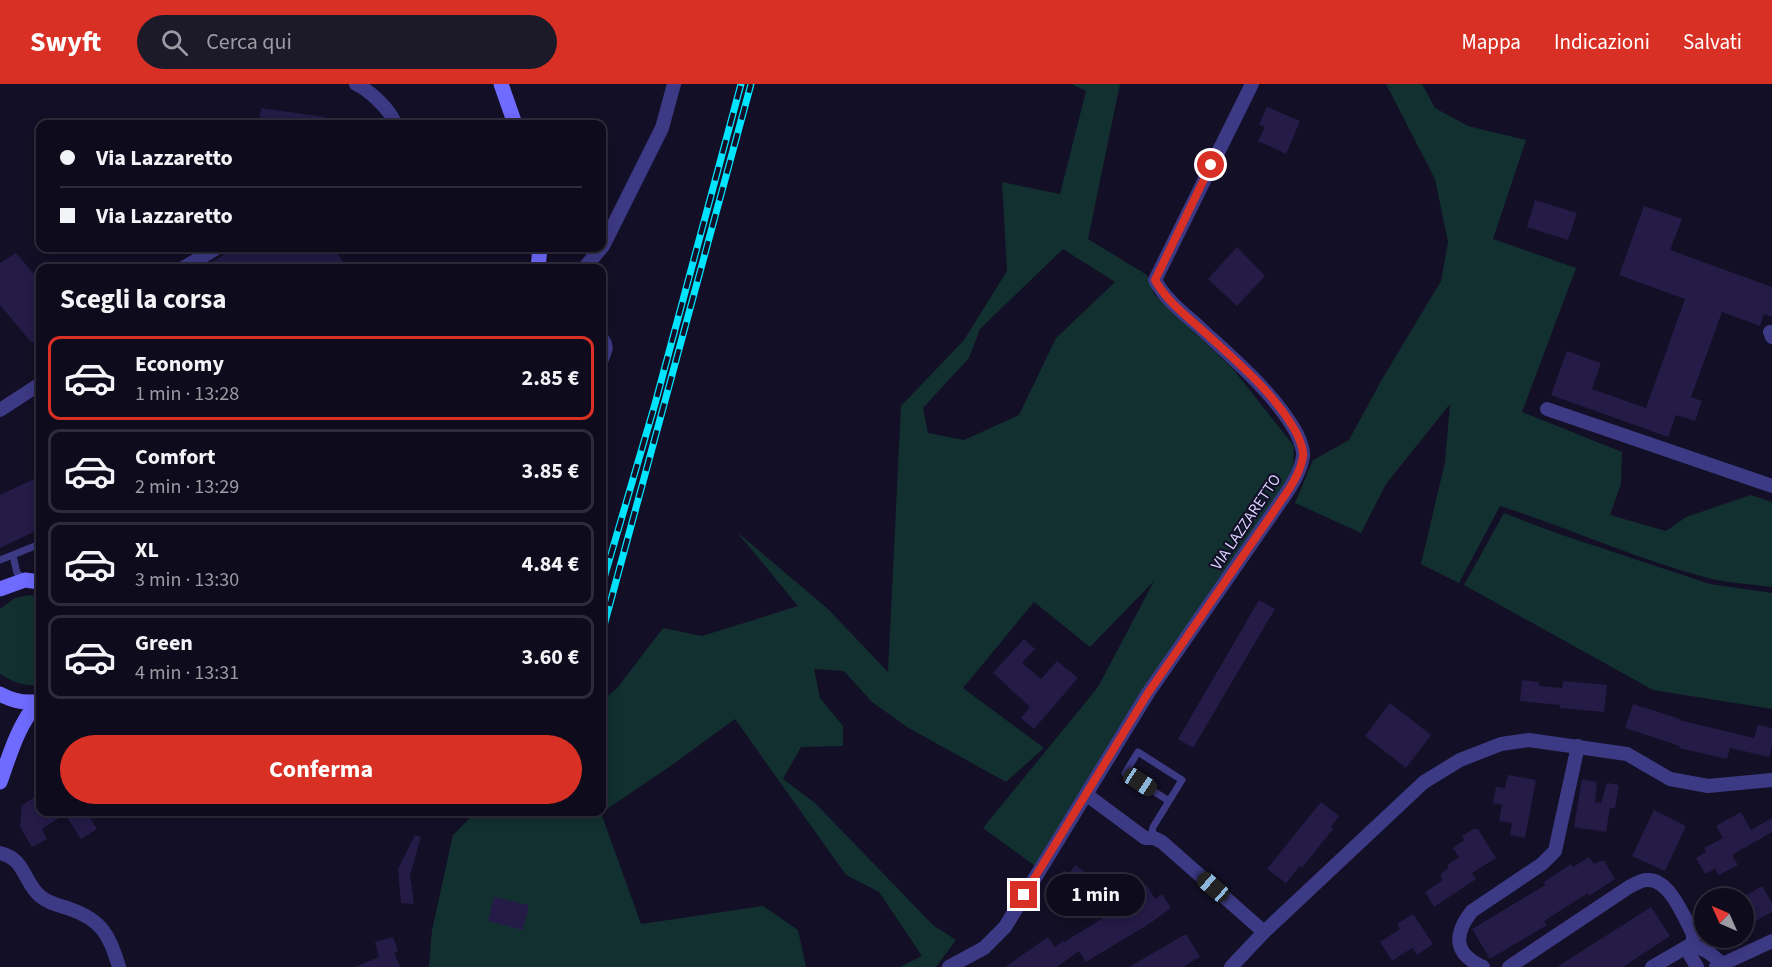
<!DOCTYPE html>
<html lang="it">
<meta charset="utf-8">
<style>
:root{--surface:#0e0b1c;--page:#1c1929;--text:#f1f3f6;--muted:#9b9ba3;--line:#2e2b3b;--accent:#d93025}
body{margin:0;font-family:"Source Sans 3",sans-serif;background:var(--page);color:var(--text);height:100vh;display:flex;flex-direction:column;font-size:22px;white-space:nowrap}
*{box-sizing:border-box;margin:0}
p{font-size:20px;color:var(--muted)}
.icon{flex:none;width:33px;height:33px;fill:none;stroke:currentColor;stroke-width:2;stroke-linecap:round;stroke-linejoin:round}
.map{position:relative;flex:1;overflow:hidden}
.drawer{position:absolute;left:36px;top:180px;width:570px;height:552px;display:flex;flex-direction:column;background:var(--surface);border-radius:12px;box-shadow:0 3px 15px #0003,0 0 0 2px var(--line)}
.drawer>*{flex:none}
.banner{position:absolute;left:36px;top:36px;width:570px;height:132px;border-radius:12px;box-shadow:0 3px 15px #0003,0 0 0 2px var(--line);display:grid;align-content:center;height:132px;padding:0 24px;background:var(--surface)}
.needle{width:39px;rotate:315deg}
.buttons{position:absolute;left:1694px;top:804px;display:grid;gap:12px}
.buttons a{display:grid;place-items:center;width:60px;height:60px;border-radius:50%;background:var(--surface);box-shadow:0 3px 15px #0003,0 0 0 2px var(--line);font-size:30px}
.end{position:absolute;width:27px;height:27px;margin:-14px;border:8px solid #d93025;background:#fff;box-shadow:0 0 0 3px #fff}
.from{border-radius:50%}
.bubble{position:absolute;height:42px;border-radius:21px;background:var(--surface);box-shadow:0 3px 15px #0003,0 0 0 2px var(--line);font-size:20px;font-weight:700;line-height:42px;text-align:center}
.car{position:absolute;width:18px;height:36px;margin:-18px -9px;border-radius:8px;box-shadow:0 0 4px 2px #0007;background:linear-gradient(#222 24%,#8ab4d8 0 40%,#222 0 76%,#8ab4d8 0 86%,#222 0)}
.banner b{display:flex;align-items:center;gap:21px;height:57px;font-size:22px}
.banner b+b{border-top:2px solid var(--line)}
.banner i{width:15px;height:15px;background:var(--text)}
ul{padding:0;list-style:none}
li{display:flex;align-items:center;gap:18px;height:84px;margin:0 12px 9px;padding:0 12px;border:3px solid var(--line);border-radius:12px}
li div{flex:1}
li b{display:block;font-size:22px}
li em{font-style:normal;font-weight:700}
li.on{border-color:var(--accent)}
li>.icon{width:54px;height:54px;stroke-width:1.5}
h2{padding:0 24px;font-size:27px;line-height:72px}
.cta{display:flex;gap:12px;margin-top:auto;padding:12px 24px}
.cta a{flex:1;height:69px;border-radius:36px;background:var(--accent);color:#fff;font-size:24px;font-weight:700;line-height:69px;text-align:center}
header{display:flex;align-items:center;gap:36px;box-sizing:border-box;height:84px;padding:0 30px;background:var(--accent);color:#fff}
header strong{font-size:28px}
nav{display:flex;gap:33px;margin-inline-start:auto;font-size:21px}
.search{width:420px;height:54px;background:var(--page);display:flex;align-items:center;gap:15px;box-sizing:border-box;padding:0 21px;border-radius:33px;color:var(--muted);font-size:22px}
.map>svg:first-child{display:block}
.green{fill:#12302f;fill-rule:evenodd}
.building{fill:#241b47}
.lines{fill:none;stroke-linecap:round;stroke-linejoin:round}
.lane{stroke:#3d3a85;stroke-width:7}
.street{stroke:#3d3a85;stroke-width:14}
.secondary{stroke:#6f6bff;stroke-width:15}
.rail-casing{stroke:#00e5ff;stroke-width:7}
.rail{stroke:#130f26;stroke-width:4.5;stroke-dasharray:14;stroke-linecap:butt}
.route{stroke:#d93025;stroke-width:8}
.labels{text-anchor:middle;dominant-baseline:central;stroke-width:4.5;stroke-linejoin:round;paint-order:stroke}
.street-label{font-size:16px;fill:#d9d4ff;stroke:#130f26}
</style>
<header>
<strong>Swyft</strong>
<div class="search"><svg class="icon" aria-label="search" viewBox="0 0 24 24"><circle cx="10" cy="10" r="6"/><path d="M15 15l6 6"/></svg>Cerca qui</div>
<nav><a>Mappa</a><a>Indicazioni</a><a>Salvati</a></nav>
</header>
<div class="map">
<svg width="1772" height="883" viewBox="0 0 1772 883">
<rect width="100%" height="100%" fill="#130f26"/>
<g class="green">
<path d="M1071 0H1120L1088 155 1147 191 1154 210 1233 285 1294 362 1293 383 1281 417 1035 782 983 744 1098 603 1154 497 1090 563 1034 518 963 604 1044 664 1006 698 907 643 872 618 844 587 814 585 820 614 843 642V662L801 663 783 695 815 719 933 841 956 856 936 883H900L922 872 879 808 846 791 735 635 672 681 601 729 641 840 763 822 798 846 806 883H429L432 846 453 751 476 728H602V617L618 603 663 544 702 552 798 522 737 448 828 525 888 588 901 322 964 256 1007 187 1002 98 1060 110 1086 7ZM1063 165 1115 198 1056 254 1019 331 964 356 928 349 923 324 969 274 980 245Z"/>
<path d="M1386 0H1422L1435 24 1468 42 1526 56 1493 155 1576 184 1522 328 1622 368 1621 400 1610 431 1666 447 1686 433 1751 411 1772 418V503C1750 500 1726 499 1704 493 1634 474 1569 444 1500 422L1459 499 1421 480 1445 378 1450 320 1386 400 1361 449 1295 419 1313 376 1349 356 1381 297 1441 197 1448 158 1435 95Z"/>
<polygon points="1504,429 1559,450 1710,500 1772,509 1772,625 1653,606 1464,501"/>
<path d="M30 511 40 513V601C24 602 14 599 0 590V525L15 514Z"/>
</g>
<g class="building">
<polygon points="1267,23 1300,37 1286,70 1258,57 1265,43 1259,41"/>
<polygon points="261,24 325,33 324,40 259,40"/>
<polygon points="1535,116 1577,129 1568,156 1527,143"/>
<polygon points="1644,122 1682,135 1670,166 1772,203 1772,233 1764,230 1760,242 1722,228 1691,313 1702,317 1695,337 1676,331 1668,353 1551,311 1567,267 1601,279 1592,305 1646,324 1685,215 1619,191"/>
<polygon points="1237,163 1265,192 1237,222 1208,195"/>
<polygon points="230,164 334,164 347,184 200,184 222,172 226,166"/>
<polygon points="16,169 40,197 40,258 31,258 0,221 0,179"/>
<polygon points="40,392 40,445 0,464 0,411"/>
<polygon points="1259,516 1275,525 1193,664 1178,655"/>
<polygon points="1024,555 1035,565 1022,579 1041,595 1057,577 1078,594 1034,645 1021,634 1030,623 993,589"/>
<polygon points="1522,596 1539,598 1539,602 1562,604 1563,597 1607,601 1604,628 1560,624 1560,621 1520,617"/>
<polygon points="1390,619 1431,651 1406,684 1365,652"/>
<polygon points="1633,620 1680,635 1679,636 1754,654 1758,641 1772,644 1772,662 1769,673 1730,664 1727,675 1679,664 1680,662 1625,644"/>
<polygon points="1508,691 1536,696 1525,754 1510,751 1512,739 1499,737 1502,721 1493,719 1496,703 1505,704"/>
<polygon points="1582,695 1597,698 1595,718 1601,719 1607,699 1619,701 1615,724 1610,724 1606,748 1574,743"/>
<polygon points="40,710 40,728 87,728 97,745 81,755 65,730 42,745 47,755 32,763 20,743 22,721"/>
<polygon points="1321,718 1339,732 1331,743 1333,745 1302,784 1300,782 1286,799 1267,785"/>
<polygon points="1654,726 1686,742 1665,787 1632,772"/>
<polygon points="1741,728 1751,746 1772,734 1772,748 1732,771 1738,781 1719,791 1715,785 1705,790 1696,774 1706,768 1704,764 1723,754 1716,742"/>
<polygon points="1473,745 1478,745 1496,774 1472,789 1476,795 1434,823 1425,808 1443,796 1440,791 1449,784 1447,781 1459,773 1453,764 1464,756 1462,752"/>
<polygon points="415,751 421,753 410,791 414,820 401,819 398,785"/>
<polygon points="1589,773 1594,780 1599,777 1604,777 1615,795 1589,812 1588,809 1544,837 1547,841 1490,875 1472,845 1545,801 1544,798 1571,780 1573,783"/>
<polygon points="1075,781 1099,798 1084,821 1068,810 1067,813 1052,803 1064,786 1069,790"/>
<polygon points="1147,801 1155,815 1162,810 1171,824 1149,840 1086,878 1079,867 1057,883 1005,883 1048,853 1055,863 1064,856 1064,858 1103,834 1098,831 1120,817 1121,819"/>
<polygon points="1762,802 1772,819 1772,828 1743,844 1743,813"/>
<polygon points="494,813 529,821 523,846 488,837"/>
<polygon points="1651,823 1670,852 1623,883 1557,883"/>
<polygon points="1413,830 1433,860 1417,871 1412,864 1392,877 1380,858 1400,845 1397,840"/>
<polygon points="1186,850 1200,873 1183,883 1129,883"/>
<polygon points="393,853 398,867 394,869 400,883 355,883 379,873 375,858"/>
</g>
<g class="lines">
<g class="lane">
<path d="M602 249C614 262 609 268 602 283"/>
<polyline points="13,472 17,489 25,496"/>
<polyline points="0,476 40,460"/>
<polyline points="1154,754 1152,749 1153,743 1182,696 1138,668 1125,689 1169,717"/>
</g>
<g class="street">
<path d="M356 0C369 6 391 26 395 40"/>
<polyline points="183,184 217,164"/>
<polyline points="584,184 603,162 662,44 674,0"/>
<polyline points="1770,248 1772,253"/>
<polyline points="1547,325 1772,402"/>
<polyline points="0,326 40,300"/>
<polyline points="1087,711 1145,754 1154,754 1162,758 1264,848"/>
<path d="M0 769C26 775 23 798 40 812 49 820 59 821 70 825 102 836 110 852 119 883"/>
<path d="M949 883 984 864 1005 843 1148 609 1281 417C1290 404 1301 388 1303 372 1304 365 1300 357 1297 350 1275 309 1232 274 1198 242 1182 228 1165 215 1155 196L1252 0"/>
<polyline points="1231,883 1264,848 1424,698 1460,676 1501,660 1529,656 1627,670 1670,695 1708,702 1772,696"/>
<path d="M1483 883C1454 870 1453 851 1472 827L1542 780 1555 767 1578 662"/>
<path d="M1509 883 1629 803C1635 800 1641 796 1647 796 1669 794 1684 833 1693 850V856L1690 871 1697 883"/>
<path d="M1652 883 1690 861C1704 864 1712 870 1722 880"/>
<polyline points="1716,883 1772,857"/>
</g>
<g class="secondary">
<polyline points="501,0 515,40"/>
<polyline points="538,184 540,164"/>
<polyline points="0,505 25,496 40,498"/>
<path d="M0 610C13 617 26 620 40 617"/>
<path d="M0 698C10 670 18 641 38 618"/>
</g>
<g class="rail-casing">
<g id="rail">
<polyline points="602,501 655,320 741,0"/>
<polyline points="602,549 751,0"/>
</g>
</g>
<use href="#rail" class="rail"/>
</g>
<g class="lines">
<path class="route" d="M1024 811 1148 609 1281 417C1290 404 1301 388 1303 372 1304 365 1300 357 1297 350 1276 310 1235 276 1201 245 1184 230 1166 216 1155 196L1211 81"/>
</g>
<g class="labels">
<g class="street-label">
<text transform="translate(1246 438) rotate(-56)">VIA LAZZARETTO</text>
</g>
</g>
</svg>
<div class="buttons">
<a><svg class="needle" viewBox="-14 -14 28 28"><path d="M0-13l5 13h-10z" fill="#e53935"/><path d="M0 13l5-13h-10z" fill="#9b9ba3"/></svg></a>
</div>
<i class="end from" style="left:1211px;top:81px"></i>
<i class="end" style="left:1024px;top:811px"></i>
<div class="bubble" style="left:1046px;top:790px;width:99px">1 min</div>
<i class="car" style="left:1140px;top:698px;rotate:123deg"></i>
<i class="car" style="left:1213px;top:803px;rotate:311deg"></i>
<div class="banner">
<b><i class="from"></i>Via Lazzaretto</b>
<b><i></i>Via Lazzaretto</b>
</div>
<section class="drawer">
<h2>Scegli la corsa</h2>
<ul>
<li class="on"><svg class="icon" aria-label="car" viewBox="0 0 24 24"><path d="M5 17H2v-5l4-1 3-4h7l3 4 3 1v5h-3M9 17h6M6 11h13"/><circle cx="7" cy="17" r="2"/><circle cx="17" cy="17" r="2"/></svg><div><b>Economy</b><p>1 min · 13:28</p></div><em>2.85 €</em></li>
<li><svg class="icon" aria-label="car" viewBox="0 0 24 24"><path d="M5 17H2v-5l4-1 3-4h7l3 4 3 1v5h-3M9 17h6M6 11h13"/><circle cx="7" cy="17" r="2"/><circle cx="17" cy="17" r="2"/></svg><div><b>Comfort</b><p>2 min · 13:29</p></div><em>3.85 €</em></li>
<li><svg class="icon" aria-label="car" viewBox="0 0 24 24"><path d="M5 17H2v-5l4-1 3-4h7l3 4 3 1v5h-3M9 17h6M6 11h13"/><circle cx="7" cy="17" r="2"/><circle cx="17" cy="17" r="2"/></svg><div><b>XL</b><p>3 min · 13:30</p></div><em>4.84 €</em></li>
<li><svg class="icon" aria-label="car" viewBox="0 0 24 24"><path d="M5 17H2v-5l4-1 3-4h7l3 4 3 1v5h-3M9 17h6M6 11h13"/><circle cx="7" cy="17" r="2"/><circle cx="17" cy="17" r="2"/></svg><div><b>Green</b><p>4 min · 13:31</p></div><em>3.60 €</em></li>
</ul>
<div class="cta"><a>Conferma</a></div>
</section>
</div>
